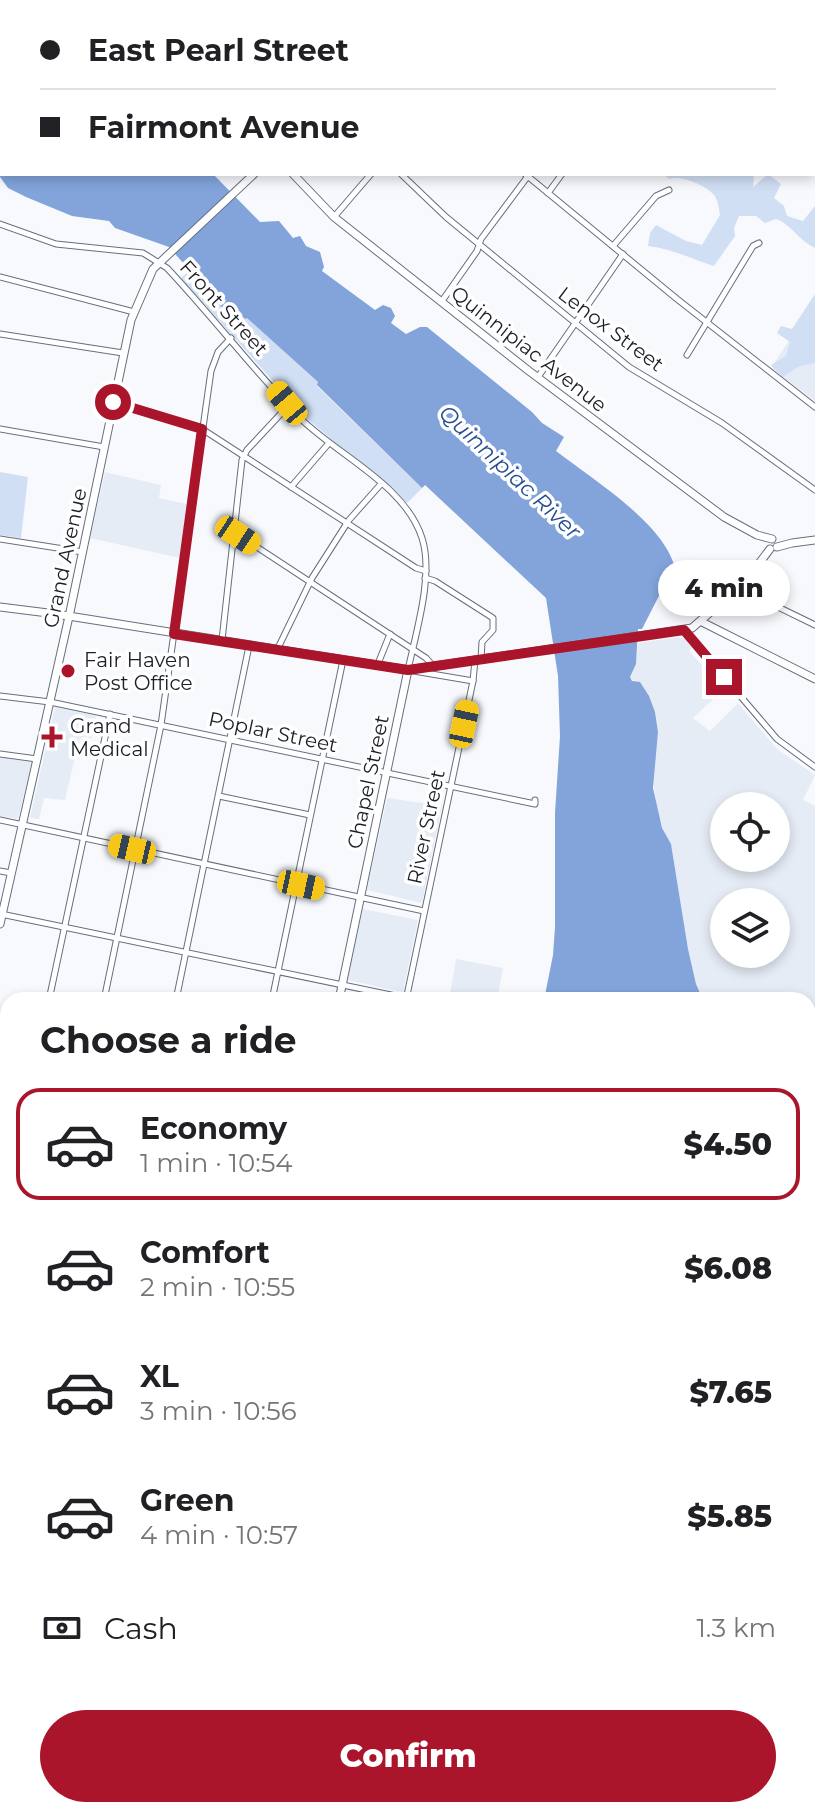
<!DOCTYPE html>
<meta charset="utf-8">
<style>
:root{--surface:#fff;--page:#f2f2f2;--text:#202124;--muted:#757577;--line:#e0e0e0;--accent:#aa152b}
body{margin:0;font-family:Montserrat,sans-serif;background:var(--page);color:var(--text);height:100vh;display:flex;flex-direction:column;font-size:30px;white-space:nowrap}
*{box-sizing:border-box;margin:0}
p{font-size:26px;color:var(--muted)}
.icon{flex:none;width:44px;height:44px;fill:none;stroke:currentColor;stroke-width:2;stroke-linecap:round;stroke-linejoin:round}
.map{position:relative;flex:1;overflow:hidden}
.sheet{position:absolute;left:0px;top:992px;width:816px;height:826px;display:flex;flex-direction:column;background:var(--surface);border-radius:24px 24px 0 0;box-shadow:0 4px 12px #0003}
.sheet>*{flex:none}
.guide{position:absolute;left:0px;top:0px;width:816px;height:176px;box-shadow:0 4px 12px #0003;display:grid;align-content:center;height:176px;padding:0 40px;background:var(--surface)}
.tools{position:absolute;left:710px;top:792px;display:grid;gap:16px}
.tools a{display:grid;place-items:center;width:80px;height:80px;border-radius:50%;background:var(--surface);box-shadow:0 4px 12px #0003;font-size:40px}
.end{position:absolute;width:36px;height:36px;margin:-18px;border:10px solid #aa152b;background:#fff;box-shadow:0 0 0 4px #fff}
.from{border-radius:50%}
.bubble{position:absolute;height:56px;border-radius:28px;background:var(--surface);box-shadow:0 4px 12px #0003;font-size:26px;font-weight:800;line-height:56px;text-align:center}
.car{position:absolute;width:24px;height:48px;margin:-24px -12px;border-radius:10px;box-shadow:0 0 6px 2px #0007;background:linear-gradient(#f5c518 24%,#345 0 40%,#f5c518 0 76%,#345 0 86%,#f5c518 0)}
.guide b{display:flex;align-items:center;gap:28px;height:76px;font-size:30px}
.guide b+b{border-top:2px solid var(--line)}
.guide i{width:20px;height:20px;background:var(--text)}
ul{padding:0;list-style:none}
li{display:flex;align-items:center;gap:24px;height:112px;margin:0 16px 12px;padding:0 24px;border:4px solid transparent;border-radius:24px}
li div{flex:1}
li b{display:block;font-size:30px}
li em{font-style:normal;font-weight:800}
li.on{border-color:var(--accent)}
li>.icon{width:72px;height:72px;stroke-width:1.5}
h2{padding:0 40px;font-size:36px;line-height:96px}
.pay{display:flex;align-items:center;gap:20px;height:88px;padding:0 40px;font-size:30px}
.pay p{margin-inline-start:auto}
.action{display:flex;gap:16px;margin-top:auto;padding:16px 40px}
.action a{flex:1;height:92px;border-radius:48px;background:var(--accent);color:#fff;font-size:32px;font-weight:800;line-height:92px;text-align:center}
.map>svg:first-child{display:block}
.built{fill:#e6ecf6;fill-rule:evenodd}
.green{fill:#d1dff5}
.water{fill:#82a4db}
.lines{fill:none;stroke-linecap:round;stroke-linejoin:round}
.minor-casing{stroke:#656f7f;stroke-width:7}
.major-casing{stroke:#656f7f;stroke-width:9}
.highway-casing{stroke:#656f7f;stroke-width:11}
.minor{stroke:#fff;stroke-width:5}
.major{stroke:#fff;stroke-width:7}
.highway{stroke:#fff;stroke-width:9}
.rail{stroke:#72757b;stroke-width:2}
.highway-bridge-casing{stroke:#656f7f;stroke-width:11;stroke-linecap:butt}
.highway-bridge{stroke:#fff;stroke-width:9}
.route{stroke:#aa152b;stroke-width:10}
.poi-dot{fill:#aa152b;stroke:#fff;stroke-width:3}
.labels{text-anchor:middle;dominant-baseline:central;stroke-width:7;stroke-linejoin:round;paint-order:stroke}
.street-label{font-size:20px;fill:#1a1e25;stroke:#fff}
.poi-label{font-size:20px;fill:#1a1e25;stroke:#fff;text-anchor:start}
.water-label{font-size:22px;font-style:italic;fill:#264e91;stroke:#fff}
</style>
<div class="map">
<svg width="815" height="1817" viewBox="0 0 815 1817">
<rect width="100%" height="100%" fill="#f7f9fd"/>
<g class="built">
<polygon points="815,301 815,401 771,368"/>
<polygon points="105,472 161,485 159,498 187,504 180,558 90,538"/>
<path d="M678 637 684 638 692 648 689 651 724 689 693 718 710 731 738 703 777 749 815 775 803 800 815 806V1271L808 1275V1000H703L696 984 688 949 671 844 665 836 657 811 653 779 658 732 655 712 630 677 636 663 638 643ZM724 806H776V858H724ZM724 902H776V954H724Z"/>
<polygon points="55,707 96,716 91,739 83,737 79,740 65,800 44,798 39,819 30,818"/>
<polygon points="0,757 32,762 18,819 0,816"/>
<polygon points="387,798 442,806 422,903 367,890"/>
<polygon points="363,909 418,920 403,992 347,980"/>
<polygon points="456,959 503,968 497,1000 449,1000"/>
<polygon points="0,1096 8,1098 8,1190 0,1188"/>
<polygon points="0,1699 8,1700 8,1810 21,1810 18,1817 0,1817"/>
</g>
<g class="green">
<path d="M663 174H751L754 177 753 187 768 174 781 184 774 198 784 206 787 216 803 221 815 206V248C797 239 791 224 776 219L765 223 756 216H739L734 228 735 236 714 266C692 259 670 248 648 246L650 233 656 225 686 241 702 245 720 215C719 209 718 200 714 195 705 185 681 175 669 179Z"/>
<polygon points="189,271 222,306 227,303 244,319 247,317 319,383 317,386 422,488 407,503 305,417 181,278"/>
<polygon points="815,294 815,363 800,366 783,377 771,365 786,356 790,342 777,333 781,326 792,329"/>
<polygon points="0,472 28,477 21,538 0,535"/>
</g>
<g class="water">
<path d="M0 0H157L2 2V174H213L260 222 279 221 293 238 300 236 306 246 320 252 324 267 322 271 375 310 383 305 391 308 395 316 391 323 406 334 420 327H427L532 412 542 423 564 437 556 451C592 479 664 523 675 568L673 573 684 577 679 589 665 584 642 629H638L636 664 630 677 632 681 640 682 649 696 655 712 658 732 653 788 662 828 671 844 688 949 696 984 703 1000H544L553 955 555 927V813L560 736 558 676 546 598 425 485 422 488 317 385 318 382 247 318 245 319 228 303 222 307 169 247 115 228 109 221 72 216 26 197 8 188 0 177Z"/>
<polygon points="808,1332 815,1335 810,1365 815,1373 815,1817 606,1817 607,1810 808,1810"/>
</g>
<g class="lines">
<g class="minor-casing">
<g id="minor">
<polyline points="334,0 336,2"/>
<polyline points="449,0 452,2"/>
<polyline points="589,0 591,2"/>
<polyline points="293,2 296,0"/>
<polyline points="434,2 436,0"/>
<polyline points="814,162 815,162"/>
<polyline points="401,174 446,217 629,367 722,423 815,490"/>
<polyline points="525,174 677,299 815,407"/>
<polyline points="548,193 562,174"/>
<polyline points="334,217 371,174"/>
<path d="M0 224 56 244 143 253 167 268C213 317 254 371 301 419 339 456 405 485 422 538 434 575 416 632 408 670L473 681"/>
<polyline points="613,246 656,196 669,190"/>
<polyline points="0,277 134,312"/>
<polyline points="442,301 477,251 481,239 528,176"/>
<polyline points="0,334 123,353"/>
<polyline points="687,355 753,246 759,243"/>
<polyline points="538,377 623,254"/>
<polyline points="113,402 199,427 416,568 426,571"/>
<polyline points="0,429 104,447"/>
<polyline points="291,487 329,443"/>
<polyline points="234,532 426,658 434,667"/>
<polyline points="0,539 83,552"/>
<polyline points="425,578 435,581 493,618 493,630 482,642 481,659"/>
<polyline points="739,588 815,625"/>
<polyline points="684,630 777,739 815,767"/>
<polyline points="222,640 242,460 247,450 289,405"/>
<polyline points="277,650 312,578 349,520 381,484"/>
<polyline points="377,666 390,634"/>
<polyline points="0,696 50,702 535,804 535,800"/>
<polyline points="0,754 37,759"/>
<polyline points="219,796 310,815"/>
<polyline points="0,820 424,911"/>
<polyline points="0,871 11,873"/>
<polyline points="1,914 415,1000"/>
<polyline points="49,1000 110,714"/>
<polyline points="104,1000 161,725 211,371 218,352 231,338"/>
<polyline points="176,1000 249,646"/>
<polyline points="272,1000 343,660"/>
<polyline points="406,1000 473,681 475,660"/>
<polyline points="0,1091 8,1092"/>
<polyline points="122,1810 140,1817"/>
<polyline points="247,1810 252,1817"/>
<polyline points="155,1817 157,1810"/>
</g>
</g>
<g class="major-casing">
<g id="major">
<polyline points="199,0 200,2"/>
<polyline points="293,174 334,217 529,371 724,517 757,535 772,539"/>
<polyline points="777,547 792,543 815,540"/>
<polyline points="0,607 56,614 408,670 692,628 745,582 770,549"/>
<polyline points="702,622 815,679"/>
<polyline points="0,924 70,612 131,320 153,269 254,174"/>
<polyline points="339,1000 408,670"/>
<polyline points="0,1038 8,1040"/>
<polyline points="808,1275 815,1271"/>
<polyline points="0,1439 8,1443"/>
<polyline points="0,1589 8,1593"/>
<polyline points="534,1810 535,1817"/>
<polyline points="81,1817 84,1810"/>
</g>
</g>
<g class="highway-casing">
<g id="highway">
<polyline points="808,1235 815,1235"/>
<polyline points="808,1255 815,1254"/>
<polyline points="0,1625 8,1612"/>
<polyline points="0,1641 8,1624"/>
<polyline points="0,1668 8,1670"/>
<polyline points="0,1684 8,1687"/>
<polyline points="282,1810 286,1817"/>
<polyline points="297,1810 303,1817"/>
<polyline points="318,1810 322,1817"/>
<polyline points="333,1810 337,1817"/>
<polyline points="359,1810 362,1817"/>
</g>
</g>
<use href="#minor" class="minor"/>
<use href="#major" class="major"/>
<use href="#highway" class="highway"/>
<g class="rail">
<polyline points="808,1268 815,1265"/>
<polyline points="0,1402 8,1405"/>
</g>
<g class="highway-bridge-casing">
<polyline id="highway-bridge" points="383,1810 388,1817"/>
</g>
<use href="#highway-bridge" class="highway-bridge"/>
</g>
<g class="lines">
<polyline class="route" points="113,402 202,429 174,634 408,670 684,630 724,677"/>
</g>
<g class="poi-dot">
<circle cx="68" cy="671" r="8"/>
<path d="M48 725h8v8h8v8h-8v8h-8v-8h-8v-8h8z"/>
</g>
<g class="labels">
<g class="street-label">
<text transform="translate(224 308) rotate(48)">Front Street</text>
<text transform="translate(611 329) rotate(37)">Lenox Street</text>
<text transform="translate(529 349) rotate(38)">Quinnipiac Avenue</text>
<text transform="translate(65 558) rotate(-78)">Grand Avenue</text>
<text transform="translate(273 732) rotate(12)">Poplar Street</text>
<text transform="translate(368 782) rotate(-78)">Chapel Street</text>
<text transform="translate(426 827) rotate(-78)">River Street</text>
</g>
<g class="poi-label">
<text x="84" y="660">Fair Haven<tspan x="84" dy="23">Post Office</tspan></text>
<text x="70" y="726">Grand<tspan x="70" dy="23">Medical</tspan></text>
</g>
<g class="water-label">
<text transform="translate(510 472) rotate(43)">Quinnipiac River</text>
</g>
</g>
</svg>
<div class="tools">
<a><svg class="icon" aria-label="locate" viewBox="0 0 24 24"><circle cx="12" cy="12" r="6"/><path d="M12 2v4M12 18v4M2 12h4M18 12h4"/></svg></a>
<a><svg class="icon" aria-label="layers" viewBox="0 0 24 24"><path d="M12 4l9 5-9 5-9-5zM3 14l9 5 9-5"/></svg></a>
</div>
<i class="end from" style="left:113px;top:402px"></i>
<i class="end" style="left:724px;top:677px"></i>
<div class="bubble" style="left:658px;top:560px;width:132px">4 min</div>
<i class="car" style="left:287px;top:403px;rotate:320deg"></i>
<i class="car" style="left:238px;top:535px;rotate:123deg"></i>
<i class="car" style="left:464px;top:724px;rotate:12deg"></i>
<i class="car" style="left:132px;top:849px;rotate:283deg"></i>
<i class="car" style="left:301px;top:885px;rotate:102deg"></i>
<div class="guide">
<b><i class="from"></i>East Pearl Street</b>
<b><i></i>Fairmont Avenue</b>
</div>
<section class="sheet">
<h2>Choose a ride</h2>
<ul>
<li class="on"><svg class="icon" aria-label="car" viewBox="0 0 24 24"><path d="M5 17H2v-5l4-1 3-4h7l3 4 3 1v5h-3M9 17h6M6 11h13"/><circle cx="7" cy="17" r="2"/><circle cx="17" cy="17" r="2"/></svg><div><b>Economy</b><p>1 min · 10:54</p></div><em>$4.50</em></li>
<li><svg class="icon" aria-label="car" viewBox="0 0 24 24"><path d="M5 17H2v-5l4-1 3-4h7l3 4 3 1v5h-3M9 17h6M6 11h13"/><circle cx="7" cy="17" r="2"/><circle cx="17" cy="17" r="2"/></svg><div><b>Comfort</b><p>2 min · 10:55</p></div><em>$6.08</em></li>
<li><svg class="icon" aria-label="car" viewBox="0 0 24 24"><path d="M5 17H2v-5l4-1 3-4h7l3 4 3 1v5h-3M9 17h6M6 11h13"/><circle cx="7" cy="17" r="2"/><circle cx="17" cy="17" r="2"/></svg><div><b>XL</b><p>3 min · 10:56</p></div><em>$7.65</em></li>
<li><svg class="icon" aria-label="car" viewBox="0 0 24 24"><path d="M5 17H2v-5l4-1 3-4h7l3 4 3 1v5h-3M9 17h6M6 11h13"/><circle cx="7" cy="17" r="2"/><circle cx="17" cy="17" r="2"/></svg><div><b>Green</b><p>4 min · 10:57</p></div><em>$5.85</em></li>
</ul>
<div class="pay"><svg class="icon" aria-label="cash" viewBox="0 0 24 24"><path d="M3 7h18v10H3z"/><circle cx="12" cy="12" r="2"/></svg>Cash<p>1.3 km</p></div>
<div class="action"><a>Confirm</a></div>
</section>
</div>
